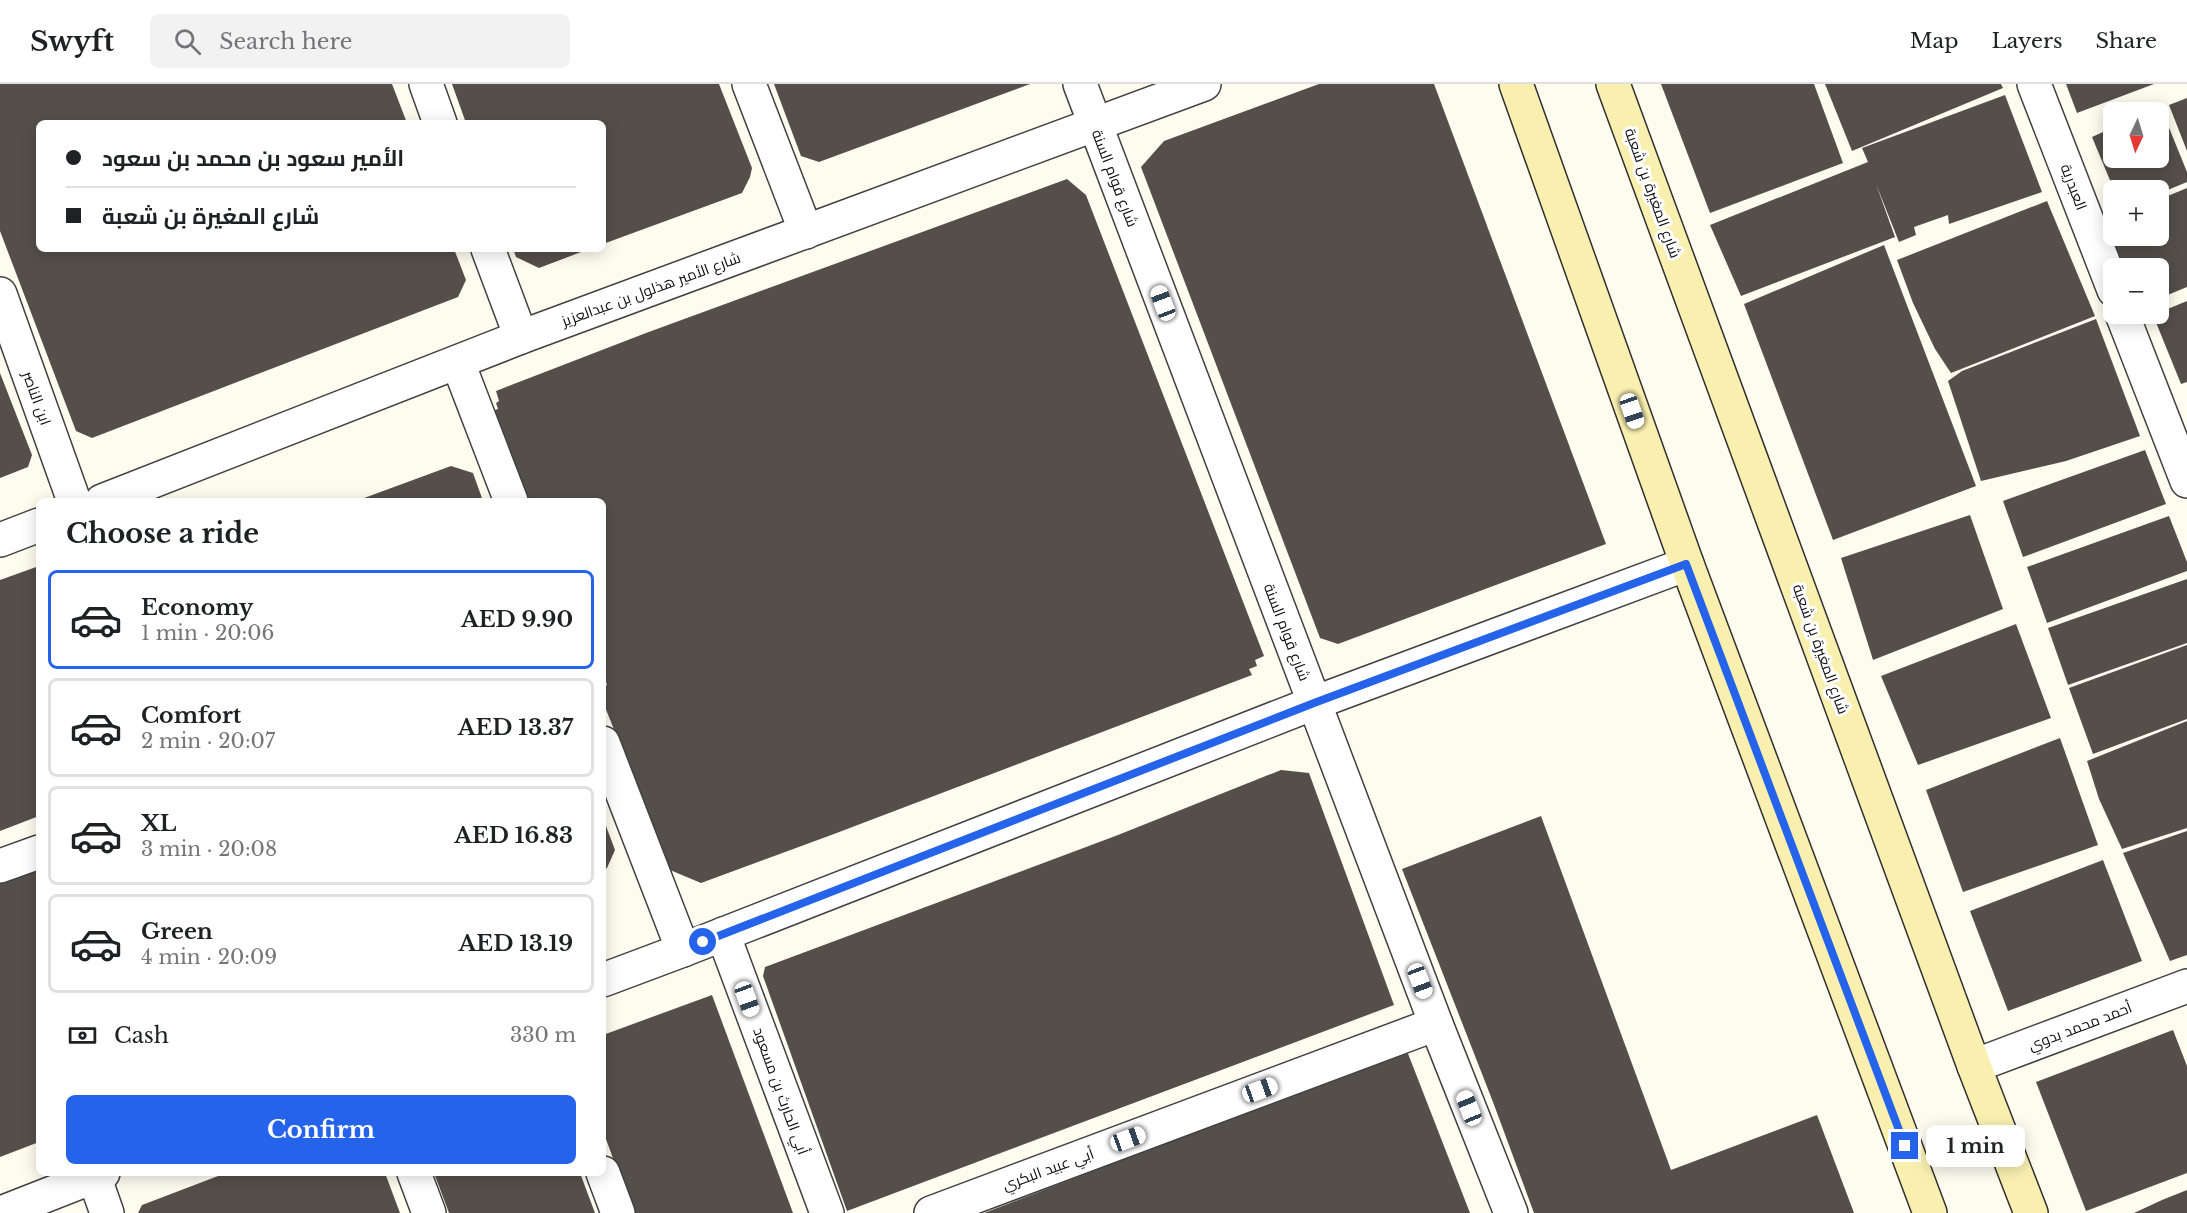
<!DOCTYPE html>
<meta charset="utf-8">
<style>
:root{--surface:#fff;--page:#f2f2f2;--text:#202124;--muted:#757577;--line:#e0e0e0;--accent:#2563eb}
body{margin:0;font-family:"Libre Baskerville",Cairo,serif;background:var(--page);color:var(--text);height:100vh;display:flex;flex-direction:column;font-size:22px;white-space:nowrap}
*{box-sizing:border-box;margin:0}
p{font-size:20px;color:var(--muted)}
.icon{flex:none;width:33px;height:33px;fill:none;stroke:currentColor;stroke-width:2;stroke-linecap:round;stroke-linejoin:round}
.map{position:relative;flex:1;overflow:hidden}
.panel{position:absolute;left:36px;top:414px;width:570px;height:678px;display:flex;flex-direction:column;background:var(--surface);border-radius:9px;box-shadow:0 3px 15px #0003}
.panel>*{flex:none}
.hud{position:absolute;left:36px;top:36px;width:570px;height:132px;border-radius:9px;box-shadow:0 3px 15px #0003;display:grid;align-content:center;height:132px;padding:0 30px;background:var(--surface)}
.needle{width:39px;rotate:184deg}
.buttons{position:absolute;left:2103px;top:18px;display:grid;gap:12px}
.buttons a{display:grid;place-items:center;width:66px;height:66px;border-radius:9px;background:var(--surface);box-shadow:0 3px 15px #0003;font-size:30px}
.end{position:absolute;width:27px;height:27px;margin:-14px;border:8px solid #2563eb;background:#fff;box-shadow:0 0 0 3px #fff}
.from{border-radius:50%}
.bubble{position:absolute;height:42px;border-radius:9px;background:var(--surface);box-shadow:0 3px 15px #0003;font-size:20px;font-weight:700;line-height:42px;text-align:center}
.car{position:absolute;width:18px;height:36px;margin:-18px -9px;border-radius:8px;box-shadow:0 0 4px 2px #0007;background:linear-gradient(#fff 24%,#345 0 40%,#fff 0 76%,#345 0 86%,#fff 0)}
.hud b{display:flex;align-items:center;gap:21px;height:57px;font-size:22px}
.hud b+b{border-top:2px solid var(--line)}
.hud i{width:15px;height:15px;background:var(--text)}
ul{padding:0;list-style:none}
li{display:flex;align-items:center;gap:18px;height:99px;margin:0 12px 9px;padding:0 18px;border:3px solid var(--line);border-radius:9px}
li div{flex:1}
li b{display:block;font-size:22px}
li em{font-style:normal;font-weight:700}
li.current{border-color:var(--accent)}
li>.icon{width:54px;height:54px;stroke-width:1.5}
h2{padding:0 30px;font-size:27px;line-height:72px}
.pay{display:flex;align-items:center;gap:15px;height:66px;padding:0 30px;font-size:22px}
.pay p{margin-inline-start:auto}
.action{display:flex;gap:12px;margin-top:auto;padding:12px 30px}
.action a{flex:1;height:69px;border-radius:9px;background:var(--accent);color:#fff;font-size:24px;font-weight:700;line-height:69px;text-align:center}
header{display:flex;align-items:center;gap:36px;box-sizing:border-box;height:84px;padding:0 30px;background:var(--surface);border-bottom:2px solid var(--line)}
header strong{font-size:28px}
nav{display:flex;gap:33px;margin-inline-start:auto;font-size:21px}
.search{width:420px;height:54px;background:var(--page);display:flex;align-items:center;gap:15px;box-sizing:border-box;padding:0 21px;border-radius:9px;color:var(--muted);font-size:22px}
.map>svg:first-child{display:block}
.building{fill:#554f4b}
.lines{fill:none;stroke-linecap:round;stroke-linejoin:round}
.street-casing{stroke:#414141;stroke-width:36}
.secondary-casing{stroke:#303030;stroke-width:36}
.street{stroke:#fff;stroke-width:33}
.secondary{stroke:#f9f0b0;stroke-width:33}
.route{stroke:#2563eb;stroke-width:8}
.labels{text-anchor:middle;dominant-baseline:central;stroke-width:6;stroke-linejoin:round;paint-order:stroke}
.street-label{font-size:15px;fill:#0e0e0e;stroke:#fff}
</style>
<header>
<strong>Swyft</strong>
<div class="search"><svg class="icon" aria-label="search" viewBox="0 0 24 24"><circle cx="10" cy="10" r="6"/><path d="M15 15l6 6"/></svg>Search here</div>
<nav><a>Map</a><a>Layers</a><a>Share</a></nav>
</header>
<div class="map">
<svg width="2187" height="1129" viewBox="0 0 2187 1129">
<rect width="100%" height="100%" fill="#fefbef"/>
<g class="building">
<polygon points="0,0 392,0 407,39 39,39 39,165 454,165 466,196 458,213 92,354 76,347 0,147"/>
<polygon points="452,0 719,0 752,84 750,93 742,109 603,160 603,39 466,39"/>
<polygon points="774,0 1030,0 819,78 801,72"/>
<polygon points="1319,0 1434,0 1606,460 1338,560 1320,554 1141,83 1164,57"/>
<polygon points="1661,0 1814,0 1843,79 1710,129"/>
<polygon points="1825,0 2001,0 2003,4 1852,67"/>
<polygon points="2066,0 2154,0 2077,29"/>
<polygon points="2005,11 2042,108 1949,140 1948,131 1914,143 1916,151 1899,158 1876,100 1895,153 1741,212 1710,141 1868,78 1862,64"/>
<polygon points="2187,14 2187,67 2169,21"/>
<polygon points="2161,24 2187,88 2187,98 2158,110 2158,106 2114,106 2092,53 2114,43 2114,74 2158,74 2158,28 2149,28"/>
<polygon points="1067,95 1086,111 1264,572 1255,576 1257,582 1249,585 1252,591 834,750 701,799 670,786 603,618 603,603 607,601 603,590 603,417 525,417 490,328 498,325 496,319 499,317 496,307 646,249"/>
<polygon points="2187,104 2187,203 2158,215 2158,184 2117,184 2100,140 2114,134 2114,152 2158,152 2158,116"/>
<polygon points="2047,117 2095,232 1951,289 1935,265 1913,219 1897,176"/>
<polygon points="1884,161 1976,402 1833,456 1744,220"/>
<polygon points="513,165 589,165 539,184 516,173"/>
<polygon points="2187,217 2187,298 2181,300 2153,231"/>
<polygon points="2096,235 2140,352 2066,377 1981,397 1948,297 1962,287"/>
<polygon points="0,289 32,371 28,383 0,394"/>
<polygon points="2145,366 2166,420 2023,473 2003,417"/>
<polygon points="451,382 473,389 483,417 356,417"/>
<polygon points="1970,431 2003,525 1873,576 1841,474"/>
<polygon points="2169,432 2187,478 2187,487 2047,539 2027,483"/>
<polygon points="39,482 39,732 0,747 0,496"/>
<polygon points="2187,495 2187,559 2068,601 2048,544"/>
<polygon points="2016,540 2051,634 1918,681 1881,592"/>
<polygon points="2187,561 2187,635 2093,670 2069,604"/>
<polygon points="2187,637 2187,744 2122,765 2099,715 2087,677"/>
<polygon points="2060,654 2098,761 1963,808 1926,706"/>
<polygon points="1281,686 1309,689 1394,921 847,1127 763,892 765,883 1118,751"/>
<polygon points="1541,732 1671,1086 1817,1031 1854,1129 1534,1129 1493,1018 1402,785"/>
<polygon points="603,734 615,766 607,784 603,786"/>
<polygon points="2187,747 2187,871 2170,877 2123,769"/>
<polygon points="2103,776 2142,877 2008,927 1970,827"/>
<polygon points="39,782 39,1058 0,1073 0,796"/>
<polygon points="712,911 793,1129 633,1129 603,1047 603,951"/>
<polygon points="2173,946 2187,982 2187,1089 2086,1127 2036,998"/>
<polygon points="1407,967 1470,1129 984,1129 1225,1036"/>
<polygon points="226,1089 385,1089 400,1129 138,1129 142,1121"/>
<polygon points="434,1089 580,1089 595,1129 449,1129"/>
<polygon points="2187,1106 2187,1129 2134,1129 2162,1116"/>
</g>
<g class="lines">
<g class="street-casing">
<g id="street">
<polyline points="426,0 440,39"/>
<polyline points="749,0 806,148"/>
<polyline points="1080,0 1436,940 1511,1129"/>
<polyline points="2034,0 2114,206"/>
<polyline points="488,165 521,253"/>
<polyline points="0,210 74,417"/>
<polyline points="2122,230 2187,397"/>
<polyline points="458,279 511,417"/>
<polyline points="102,417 521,253 1204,0"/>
<polyline points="0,456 39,441"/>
<polyline points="603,659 683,866"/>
<polyline points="0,782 39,768"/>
<polyline points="723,850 827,1129"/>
<polyline points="603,896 683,866 1314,619 1687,480"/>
<polyline points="1974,982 2187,902"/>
<polyline points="414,1089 429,1129"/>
<polyline points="603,1089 618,1129"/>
<polyline points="94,1092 107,1129"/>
<polyline points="1,1129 103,1089"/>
<polyline points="931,1129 1436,940"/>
</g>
</g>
<g class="secondary-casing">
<g id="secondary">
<polyline points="1516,0 1687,480 1930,1129"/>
<polyline points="1613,0 1974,982 2031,1129"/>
</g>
</g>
<use href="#street" class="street"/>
<use href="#secondary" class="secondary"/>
</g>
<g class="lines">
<polyline class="route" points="703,858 1314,619 1686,480 1905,1062"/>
</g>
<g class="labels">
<g class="street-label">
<text transform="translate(1115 94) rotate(69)">شارع قوام السنة</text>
<text transform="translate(2074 103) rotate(69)">العبدرية</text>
<text transform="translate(1653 109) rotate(70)">شارع المغيرة بن شعبة</text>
<text transform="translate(651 205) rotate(-20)">شارع الأمير هذلول بن عبدالعزيز</text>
<text transform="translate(37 314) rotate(70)">ابن الناصر</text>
<text transform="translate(1287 548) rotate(69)">شارع قوام السنة</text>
<text transform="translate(1821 565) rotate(70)">شارع المغيرة بن شعبة</text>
<text transform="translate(2080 942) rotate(-21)">أحمد محمد بدوي</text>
<text transform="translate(781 1007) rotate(70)">أبي الحارث بن مسعود</text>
<text transform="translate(1048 1085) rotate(-20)">أبي عبيد البكري</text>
</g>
</g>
</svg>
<div class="buttons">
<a><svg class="needle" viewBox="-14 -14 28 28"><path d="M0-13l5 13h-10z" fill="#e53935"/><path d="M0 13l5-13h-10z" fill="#757577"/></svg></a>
<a>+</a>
<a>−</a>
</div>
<i class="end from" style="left:703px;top:858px"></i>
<i class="end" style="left:1905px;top:1062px"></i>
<div class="bubble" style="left:1926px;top:1041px;width:99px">1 min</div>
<i class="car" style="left:1163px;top:219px;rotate:339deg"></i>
<i class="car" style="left:1632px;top:327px;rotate:161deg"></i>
<i class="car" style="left:1420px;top:897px;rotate:159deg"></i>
<i class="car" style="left:747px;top:915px;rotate:160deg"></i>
<i class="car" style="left:1260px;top:1006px;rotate:70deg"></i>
<i class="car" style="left:1469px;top:1024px;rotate:338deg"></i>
<i class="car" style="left:1128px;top:1055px;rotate:70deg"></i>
<div class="hud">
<b><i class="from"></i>الأمير سعود بن محمد بن سعود</b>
<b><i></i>شارع المغيرة بن شعبة</b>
</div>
<section class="panel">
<h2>Choose a ride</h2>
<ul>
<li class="current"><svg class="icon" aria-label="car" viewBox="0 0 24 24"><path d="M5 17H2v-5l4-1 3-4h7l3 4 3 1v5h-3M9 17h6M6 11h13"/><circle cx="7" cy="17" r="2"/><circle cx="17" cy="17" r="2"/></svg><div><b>Economy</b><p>1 min · 20:06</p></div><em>AED 9.90</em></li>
<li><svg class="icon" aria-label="car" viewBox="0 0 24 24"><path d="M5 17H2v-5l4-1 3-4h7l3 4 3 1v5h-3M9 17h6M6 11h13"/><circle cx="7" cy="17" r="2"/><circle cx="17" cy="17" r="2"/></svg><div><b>Comfort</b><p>2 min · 20:07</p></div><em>AED 13.37</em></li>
<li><svg class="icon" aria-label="car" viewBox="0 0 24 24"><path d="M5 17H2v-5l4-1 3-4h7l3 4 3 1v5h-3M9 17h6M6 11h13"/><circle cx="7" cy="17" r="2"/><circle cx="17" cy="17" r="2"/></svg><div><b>XL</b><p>3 min · 20:08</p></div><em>AED 16.83</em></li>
<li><svg class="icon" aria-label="car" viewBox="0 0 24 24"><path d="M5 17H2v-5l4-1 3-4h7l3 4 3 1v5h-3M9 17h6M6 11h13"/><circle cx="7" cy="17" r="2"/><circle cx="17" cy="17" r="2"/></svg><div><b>Green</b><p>4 min · 20:09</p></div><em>AED 13.19</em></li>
</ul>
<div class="pay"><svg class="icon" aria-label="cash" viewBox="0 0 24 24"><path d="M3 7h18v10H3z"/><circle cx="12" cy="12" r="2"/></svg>Cash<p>330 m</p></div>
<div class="action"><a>Confirm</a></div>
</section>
</div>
